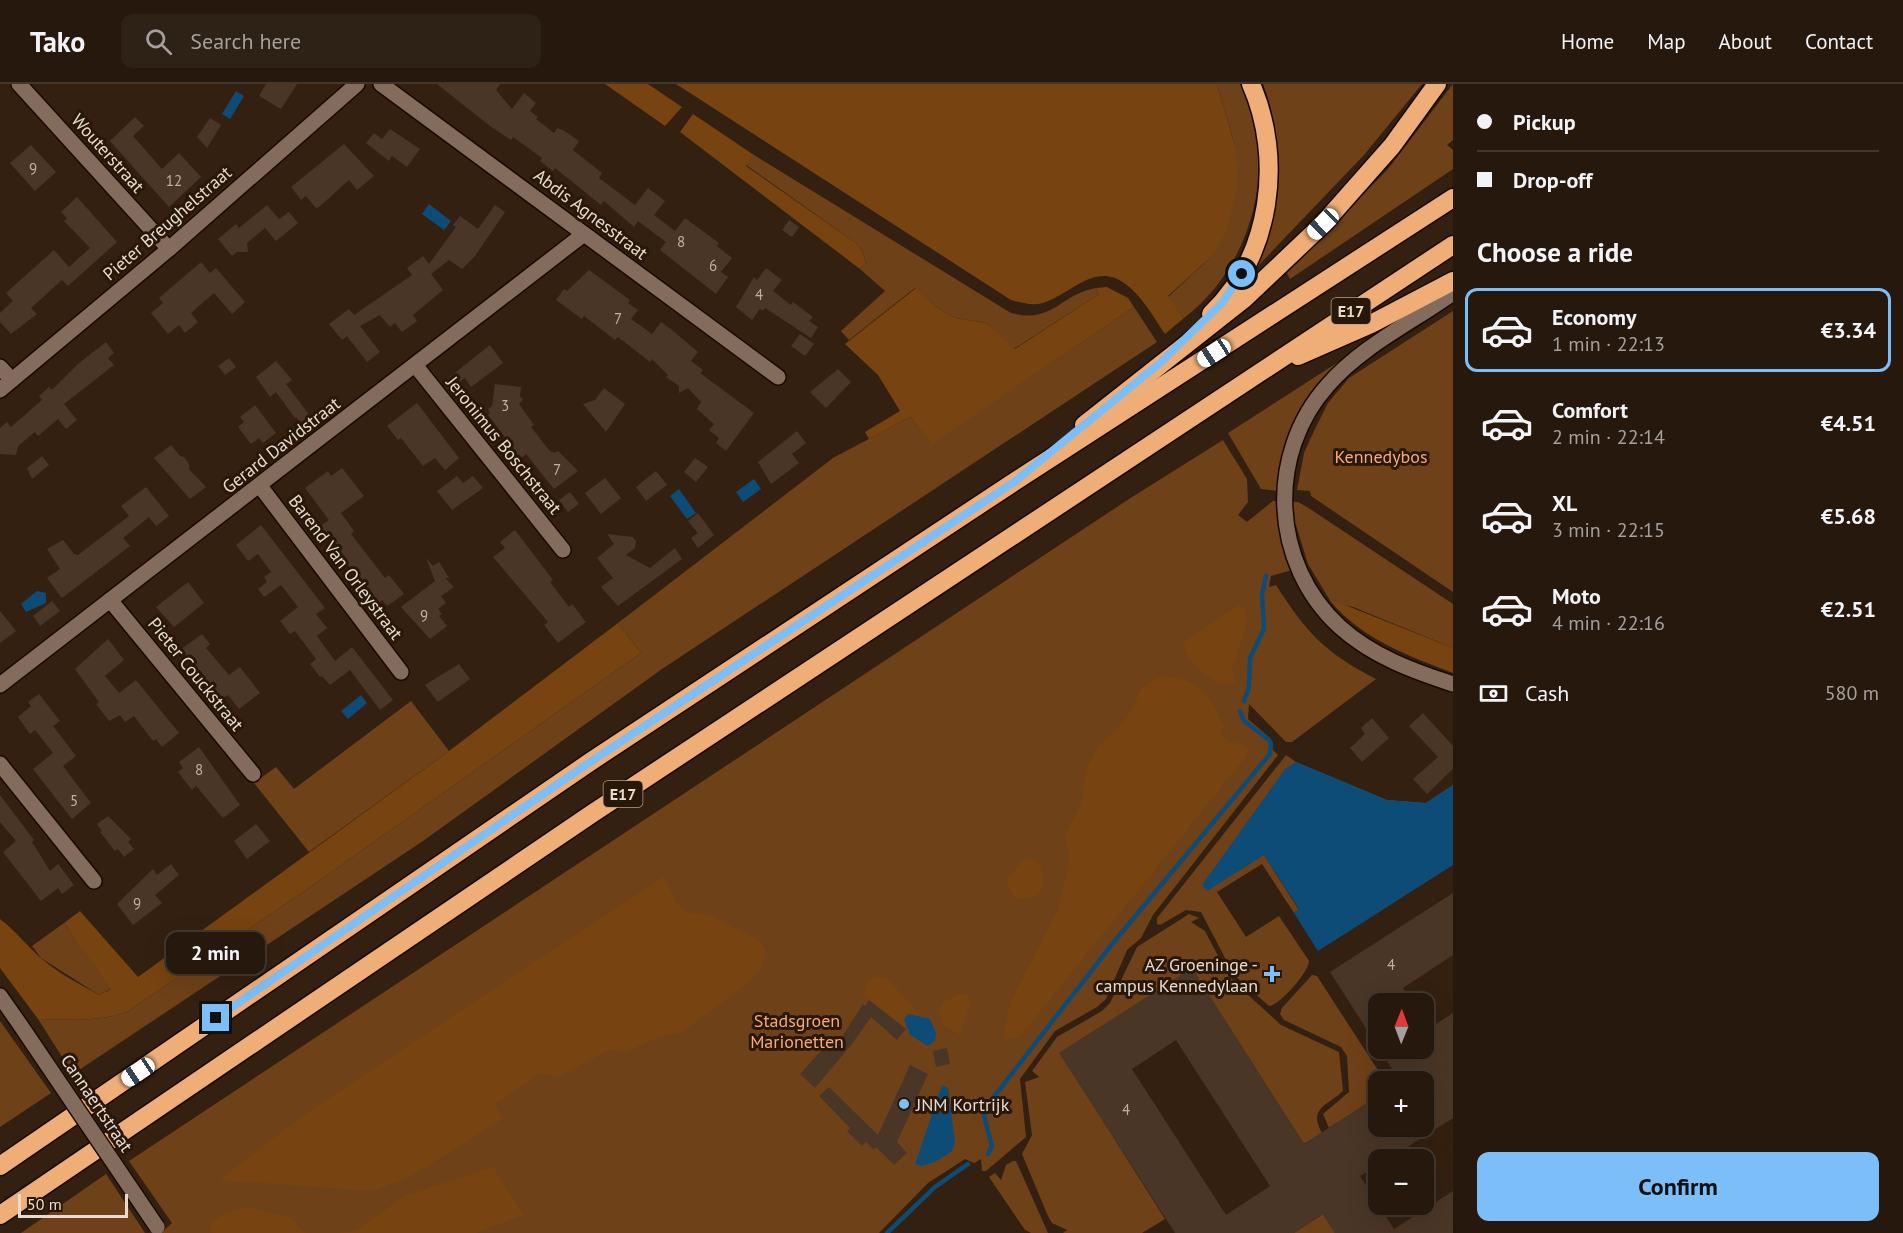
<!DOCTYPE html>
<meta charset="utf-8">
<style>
:root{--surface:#26180d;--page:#2e2116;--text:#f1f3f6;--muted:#a4a09d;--line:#42372e;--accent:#7bbef8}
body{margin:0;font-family:"PT Sans",sans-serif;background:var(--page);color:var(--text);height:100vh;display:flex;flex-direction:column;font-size:22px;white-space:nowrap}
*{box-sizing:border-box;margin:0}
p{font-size:20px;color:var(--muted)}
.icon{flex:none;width:33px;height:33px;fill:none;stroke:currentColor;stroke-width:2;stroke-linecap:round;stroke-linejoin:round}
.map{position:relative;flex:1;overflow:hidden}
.details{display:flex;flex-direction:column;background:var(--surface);width:450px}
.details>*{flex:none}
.banner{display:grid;align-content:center;height:132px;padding:0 24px;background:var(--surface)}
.needle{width:39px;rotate:1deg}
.fabs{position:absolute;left:1368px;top:909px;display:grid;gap:12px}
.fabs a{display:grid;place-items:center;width:66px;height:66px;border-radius:12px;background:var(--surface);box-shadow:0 6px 24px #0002,0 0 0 2px var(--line);font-size:30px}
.scale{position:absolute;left:18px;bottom:15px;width:110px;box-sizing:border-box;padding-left:6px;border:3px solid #e7dad1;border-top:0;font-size:16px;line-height:21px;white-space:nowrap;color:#e7dad1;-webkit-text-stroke:4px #291708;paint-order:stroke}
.end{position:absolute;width:27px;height:27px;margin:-14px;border:8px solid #7bbef8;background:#111;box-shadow:0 0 0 3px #111}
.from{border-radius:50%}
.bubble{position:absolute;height:42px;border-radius:12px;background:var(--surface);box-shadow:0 6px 24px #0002,0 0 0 2px var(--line);font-size:20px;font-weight:700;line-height:42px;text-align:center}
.car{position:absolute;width:18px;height:36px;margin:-18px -9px;border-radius:8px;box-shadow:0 0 4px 2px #0007;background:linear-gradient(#fff 24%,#345 0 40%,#fff 0 76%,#345 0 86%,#fff 0)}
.banner b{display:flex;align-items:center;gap:21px;height:57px;font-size:22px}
.banner b+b{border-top:2px solid var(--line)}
.banner i{width:15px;height:15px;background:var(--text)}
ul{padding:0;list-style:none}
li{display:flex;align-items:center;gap:18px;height:84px;margin:0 12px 9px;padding:0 12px;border:3px solid transparent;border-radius:12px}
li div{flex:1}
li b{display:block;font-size:22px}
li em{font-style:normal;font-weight:700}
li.selected{border-color:var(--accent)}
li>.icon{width:54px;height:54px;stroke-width:1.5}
h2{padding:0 24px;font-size:27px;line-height:72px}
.pay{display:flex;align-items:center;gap:15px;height:66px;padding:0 24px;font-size:22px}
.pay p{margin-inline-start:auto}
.action{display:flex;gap:12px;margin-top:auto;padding:12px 24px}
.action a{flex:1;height:69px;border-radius:12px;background:var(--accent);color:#111;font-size:24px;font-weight:700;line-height:69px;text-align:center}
header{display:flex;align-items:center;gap:36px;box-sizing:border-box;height:84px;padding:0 30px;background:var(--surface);border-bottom:2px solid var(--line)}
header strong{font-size:28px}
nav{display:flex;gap:33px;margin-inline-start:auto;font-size:21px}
.search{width:420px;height:54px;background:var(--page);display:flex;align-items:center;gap:15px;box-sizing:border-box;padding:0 21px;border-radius:12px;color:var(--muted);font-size:22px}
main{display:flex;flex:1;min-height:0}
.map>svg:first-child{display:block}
.green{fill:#6f4118}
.forest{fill:#774310}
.water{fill:#0e4c78}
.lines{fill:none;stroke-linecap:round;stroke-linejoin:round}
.stream{stroke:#0e4c78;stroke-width:4.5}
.building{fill:#4a3626;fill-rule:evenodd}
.minor-casing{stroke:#1a0900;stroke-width:18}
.tertiary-casing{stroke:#1a0900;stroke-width:18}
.motorway-casing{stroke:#1a0900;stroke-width:21}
.minor{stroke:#836c5b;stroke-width:15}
.tertiary{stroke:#836c5b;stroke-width:15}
.motorway{stroke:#efad77;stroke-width:18}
.minor-bridge-casing{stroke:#1a0900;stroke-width:18;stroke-linecap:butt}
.minor-bridge{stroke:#836c5b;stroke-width:15}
.route{stroke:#7bbef8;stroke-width:8}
.poi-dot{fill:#7bbef8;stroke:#291708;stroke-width:2}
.labels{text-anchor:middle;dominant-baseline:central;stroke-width:6;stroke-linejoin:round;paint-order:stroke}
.number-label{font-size:15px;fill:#c0b1a6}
.shield{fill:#291708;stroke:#aea095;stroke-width:1.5}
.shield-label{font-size:16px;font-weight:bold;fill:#e7dad1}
.street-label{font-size:18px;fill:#e7dad1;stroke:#291708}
.park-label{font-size:18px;fill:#f7ac6e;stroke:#291708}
.poi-label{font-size:18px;fill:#e7dad1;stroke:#291708;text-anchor:end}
</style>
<header>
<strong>Tako</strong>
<div class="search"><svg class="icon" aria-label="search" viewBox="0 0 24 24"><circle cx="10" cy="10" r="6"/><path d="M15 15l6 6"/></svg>Search here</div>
<nav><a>Home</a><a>Map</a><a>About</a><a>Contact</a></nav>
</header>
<main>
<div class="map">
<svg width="1453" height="1149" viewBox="0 0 1453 1149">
<rect width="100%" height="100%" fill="#332011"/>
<g class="green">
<path d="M1217 0H1240C1281 78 1252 183 1184 234L1168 213 1210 174 1235 62Z"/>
<path d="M1263 0H1422L1364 71 1256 184 1254 180C1271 112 1289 69 1263 0Z"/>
<polygon points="1453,0 1453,56 1447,61 1453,66 1453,85 1290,195 1287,189 1388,85"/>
<path d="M754 71 1011 229C1054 240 1060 210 1096 204L1099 210 1014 265 987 239 955 234 935 222 915 204 849 256 841 247 885 207 860 185 866 179 863 168 856 159 746 81Z"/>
<path d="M1134 223 1157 258 662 585 423 757 73 990 38 935C68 936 97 938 127 928L299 811 641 569 618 539 833 374 910 333 932 359Z"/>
<polygon points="1453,227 1453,508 1311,412 1310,407 1297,406 1304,369 1314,347 1328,319 1349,294"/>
<polygon points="1343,275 1345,277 1335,287 1278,407 1261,405 1228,349"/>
<path d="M1223 356 1247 395 1248 418 1238 431 1247 438 1273 417 1298 418 1307 423 1453 520V564L1353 523 1331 518 1308 480 1296 441 1280 443 1292 486 1271 492 1269 503 1276 501C1307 549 1324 568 1376 595L1292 658H1286L1249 620 1248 635 1270 654 1273 666 1278 671 1153 831 1141 854 1127 866 1106 915 1097 923 1055 947 1020 995 1026 1053 986 1087H982L981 1075 974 1079 965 1075 928 1099 879 1149H161L172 1139 129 1077 1129 415Z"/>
<polygon points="411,617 449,667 309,768 254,699 276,683 294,705"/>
<path d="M1286 671 1296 678 1387 716 1426 719 1453 701V724L1264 771 1299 826 1294 829 1262 780 1217 808 1246 853 1279 832 1309 877C1309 888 1279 922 1269 922L1234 891 1201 828 1186 826 1160 841 1157 840V834Z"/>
<path d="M1189 830 1199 834 1191 838 1205 847 1227 889 1236 900 1281 941 1339 968 1343 1007C1327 1022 1308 1024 1322 1049L1304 1060 1192 885 1060 969 1165 1135 1142 1149H1063L1067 1146 1052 1139 1048 1132 1022 1070 1032 1051 1025 998 1039 993 1032 987 1057 953 1102 927 1110 919 1137 863Z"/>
<polygon points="64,839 112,904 99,911 41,874 32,862"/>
<polygon points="1312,891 1317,892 1385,997 1378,998 1378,1012 1329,1044 1323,1030 1349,1008 1347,972 1341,963 1284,936 1280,930 1282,924"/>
<polygon points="0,937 51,1009 0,1043"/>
<polygon points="1013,1077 1016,1077 1048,1149 1031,1149 1025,1146 989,1093 995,1089 1001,1096 1006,1081"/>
<polygon points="106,1090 145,1149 21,1149"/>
<polygon points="1323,1130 1335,1149 1294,1149"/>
</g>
<g class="forest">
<polygon points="605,0 648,0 682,23 665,42"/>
<path d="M676 0H1217L1235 62 1238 102 1226 149 1210 174 1168 212 1184 234 1165 250C1153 233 1142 211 1124 199 1094 178 1070 211 1043 219 1032 222 1022 219 1011 216Z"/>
<polygon points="693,30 754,71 746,82 856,159 863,168 866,179 860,185 680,48"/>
<polygon points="1107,203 1128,214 1134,223 932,360 910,333 869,355 865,348 900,327 878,291 845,260 916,204 935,222 955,234 987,239 1015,265 1099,210 1096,204"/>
<path d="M1335 517 1453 564V589C1409 572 1362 555 1331 518Z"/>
<path d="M1238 521 1245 525C1252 544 1237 557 1237 576L1232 580 1235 599 1220 600C1206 592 1183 576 1184 558Z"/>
<path d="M618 539 641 569 299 811 127 928C97 938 68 936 38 935L0 884V835C16 847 27 862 42 875 58 889 80 900 99 911L111 905 64 839 80 827 138 893 449 667Z"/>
<path d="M1165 592C1201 596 1211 612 1224 643L1221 651 1230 658 1243 660 1248 665 1245 674 1019 954 1003 955 1010 919 1058 825 1070 774 1065 751 1080 723 1088 681 1099 662 1120 643 1134 622 1140 606 1155 595Z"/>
<path d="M1033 775 1040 780C1049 802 1042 817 1017 815L1007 803 1008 795 1022 776Z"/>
<polygon points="664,792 677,820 687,828 710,831 757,855 766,866 761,885 752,896 683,948 660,953 624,969 612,965 558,993 540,990 495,1020 503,1035 410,1093 373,1107 219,1096 304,1031"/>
<polygon points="875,892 888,895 920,931 908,930 904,935 906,945 865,912 866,899"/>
<polygon points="959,910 967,911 971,916 960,951 944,942 939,927 943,918"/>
<polygon points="493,1083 524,1131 476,1149 337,1149 356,1146 406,1111"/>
<polygon points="247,1123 291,1134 304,1148 310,1149 212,1149 210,1139 225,1129"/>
</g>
<g class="water">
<polygon points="236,7 244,12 230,35 222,30"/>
<polygon points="429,120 451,137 444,146 422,130"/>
<polygon points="754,395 761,405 743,418 736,408"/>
<polygon points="679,405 696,429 687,435 670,412"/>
<polygon points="37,507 46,509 46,519 26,528 21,520"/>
<polygon points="361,611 367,619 348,635 341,627"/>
<polygon points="1296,678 1387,716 1426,719 1453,701 1453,781 1318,867 1294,829 1299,825 1264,771 1207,807 1202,801 1285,685"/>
<polygon points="908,930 930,935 936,949 935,957 928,962 910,951 904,935"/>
<polygon points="942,1001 948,1004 955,1059 951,1068 935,1078 921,1082 915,1080"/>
</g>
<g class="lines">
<g class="stream">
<polyline points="1244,617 1249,603 1250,574 1264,545 1262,510 1266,492"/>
<polyline points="988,1070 992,1062 984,1032 986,1023 1113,859 1270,670 1271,660 1269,656 1244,637 1240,627"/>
<polyline points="887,1149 935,1103 968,1080"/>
</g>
</g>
<g class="building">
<polygon points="266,0 297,0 281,25 259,12"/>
<polygon points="437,0 500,0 496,6 512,25 524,9 536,19 530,27 538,33 536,35 554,49 557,44 563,46 579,57 573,66 602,89 599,94 635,121 648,104 665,117 654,131 675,147 685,134 719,159 717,162 732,174 721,188 728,193 716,210 660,166 666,158 638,137 634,143 604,117 601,121 555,84 553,87 540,77 542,74 513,53 511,56 490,42"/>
<polygon points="135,33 144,42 133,52 162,85 179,69 201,93 169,123 110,57"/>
<polygon points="210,34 221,41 207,64 197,53"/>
<polygon points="390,45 420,65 407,83 392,72 389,77 366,59 374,49 382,55"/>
<polygon points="344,60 374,92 357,106 349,96 319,123 316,124 306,112 301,116 291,103"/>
<polygon points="31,61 56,88 35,107 10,79"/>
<polygon points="77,113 117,158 68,202 62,196 31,224 37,230 11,250 0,238 0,229 13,217 6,209 54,166 69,183 90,164 64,137 67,134 61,128"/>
<polygon points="267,121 279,135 289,128 298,139 276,157 265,144 247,159 248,168 237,168 232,172 218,155 236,140 239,144"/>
<polygon points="495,121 505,128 475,172 462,185 449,176 431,190 443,206 413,231 417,237 402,248 395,239 390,243 380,231 360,242 380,268 367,278 347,252 342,256 329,240 349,225 354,231 412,191 407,184 423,172 429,180 456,143 453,141 460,132 478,145"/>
<polygon points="789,136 799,143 792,153 782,146"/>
<polygon points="201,178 210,189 216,184 245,218 232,230 214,209 191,229 198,238 185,249 179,241 168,250 151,229 163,219 159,214"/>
<polygon points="766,184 782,196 773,207 791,221 793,218 813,233 809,237 818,243 811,254 765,224 763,227 760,225 752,236 736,223 754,193 757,196"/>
<polygon points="589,186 630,216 628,219 638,226 631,235 652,250 661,238 672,246 698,268 691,277 703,286 700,289 754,329 726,367 716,359 719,354 709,346 714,340 697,325 701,318 688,304 679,309 679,302 666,293 668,291 652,275 650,278 618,253 615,256 584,232 582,235 556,216 564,205 567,207"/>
<polygon points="800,250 814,260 805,272 791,262"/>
<polygon points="106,258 114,269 108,274 114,281 64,320 77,336 66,345 58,335 38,352 35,348 18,362 16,371 0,370 0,344 7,338 11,343 42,316 39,312 49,303 52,306 79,279"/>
<polygon points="490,261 503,279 471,303 465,294 448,306 442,299"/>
<polygon points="229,274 236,283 225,291 218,282"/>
<polygon points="276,277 292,296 286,300 310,332 301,339 296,333 295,334 276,308 270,313 256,293"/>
<polygon points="838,285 851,298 826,324 810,308"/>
<polygon points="495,300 521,303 520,312 523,316 519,320 534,341 531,343 549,366 554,369 558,367 578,387 554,405 526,370 519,376 512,367 514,365 488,331 490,329 488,325 492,322"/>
<polygon points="604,304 625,320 606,348 583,320 595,316"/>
<polygon points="417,319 459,374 445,386 435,374 423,382 401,354 398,356 387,342"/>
<polygon points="255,321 276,349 263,359 259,354 251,360 238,343 244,338 240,333"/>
<polygon points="797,347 806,359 792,370 799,379 771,400 758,378"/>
<polygon points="171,361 180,372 184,373 189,380 189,385 206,403 190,415 154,374"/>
<polygon points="42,372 49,381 32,395 27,384"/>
<polygon points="695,374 708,383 696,398 684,388"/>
<polygon points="342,384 364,412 341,429 354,447 351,450 385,494 389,491 404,510 387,522 382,516 378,520 319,443 329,436 305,404 328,387 331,392"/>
<polygon points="656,387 667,401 646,417 636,403"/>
<polygon points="457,392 463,399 473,392 483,404 452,426 437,407"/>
<polygon points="605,394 621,414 601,430 585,409"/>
<polygon points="146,403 169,432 156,442 149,433 123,454 130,462 62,514 47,494 60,485 47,465 63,456 74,470 78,471 129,432 121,422"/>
<polygon points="570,408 579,420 568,428 559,416"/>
<polygon points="698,429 714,451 698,464 691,454 698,449 688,437"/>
<polygon points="261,441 325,524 316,530 327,544 317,552 335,577 352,563 393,616 380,626 350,586 330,601 322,592 320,593 310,580 316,575 295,547 290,550 280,537 298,523 281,501 264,513 258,505 267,498 264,493 271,488 258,470 248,477 236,461"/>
<polygon points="515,446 553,496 550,498 569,523 572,520 586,538 558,559 544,541 548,538 493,473 505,464 500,458"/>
<polygon points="607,450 633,453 636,457 635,464 626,471 650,484 675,464 682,475 618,522 601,503 613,494 597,474 614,460"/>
<polygon points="426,474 433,482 439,478 449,494 445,494 454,503 441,512 446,519 438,525 442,530 439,532 447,542 430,555 401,523 435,497"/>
<polygon points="188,498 204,519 174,543 156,523"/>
<polygon points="52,517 60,527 40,542 33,532"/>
<polygon points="0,527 16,547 0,559"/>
<polygon points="202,550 210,560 206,564 229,591 240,583 260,609 239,625 228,611 218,618 192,577 190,578 180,566"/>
<polygon points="108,555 124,576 105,592 119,609 136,596 179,649 162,663 156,655 153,657 134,632 125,638 120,631 109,637 96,620 99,618 75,585"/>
<polygon points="459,580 470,595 438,618 425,601"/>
<polygon points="39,610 60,637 53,642 76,672 63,682 91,719 72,735 33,685 53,669 35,646 30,650 18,633 31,622 28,618"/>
<polygon points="1423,629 1453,662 1453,685 1427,710 1413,695 1438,673 1409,642"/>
<polygon points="1372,634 1389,654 1362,678 1350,664 1365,650 1361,644"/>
<polygon points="199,663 240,721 223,734 196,702 192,706 178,688 183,684 179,678"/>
<polygon points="0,711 34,756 32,758 50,787 58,780 74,801 62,810 58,804 41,817 3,768 16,757 0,738"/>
<polygon points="108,732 131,755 128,758 134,765 124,773 118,765 115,767 100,748 102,747 97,740"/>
<polygon points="256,740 270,757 247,775 234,757"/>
<polygon points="171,780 179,791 155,811 162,819 133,841 117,820 153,785 157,791"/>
<polygon points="1453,809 1453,871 1403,904 1413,920 1378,920 1378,963 1330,888"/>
<path d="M1192 884 1304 1060 1378 1012V1042H1424V998H1400L1379 964H1424V948L1453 929V1034L1387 1076H1378V1081L1360 1092 1394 1145 1453 1107V1149H1335L1323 1130 1294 1149H1175L1059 969ZM1176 956 1270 1102 1226 1131 1132 985Z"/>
<polygon points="869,916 906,945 897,956 871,933 852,960 815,1004 800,990 830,957 838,959 863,920 865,922"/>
<polygon points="947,964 950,980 936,983 933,967"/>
<polygon points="910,981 928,990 897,1058 907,1069 894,1081 876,1063 874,1066 866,1058 862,1062 847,1047 850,1044 819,1012 829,1003 878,1051"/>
</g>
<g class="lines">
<g class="minor-casing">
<g id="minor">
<polyline points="19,0 169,165"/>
<polyline points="381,0 778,293"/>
<polyline points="415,281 563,466"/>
<polyline points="0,283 12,296"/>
<polyline points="0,306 169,165 357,0"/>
<polyline points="260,402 401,588"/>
<polyline points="110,516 253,690"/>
<polyline points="0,601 584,150"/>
<polyline points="0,680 94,797"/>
<polyline points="0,912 21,942"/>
</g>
</g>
<g class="tertiary-casing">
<path id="tertiary" d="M1453 209C1411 239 1362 262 1328 301 1266 370 1271 480 1340 543 1372 572 1413 587 1453 600"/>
</g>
<g class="motorway-casing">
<g id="motorway">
<path d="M1211 230C1271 172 1284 75 1251 0"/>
<polyline points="1298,272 1371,240 1453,197"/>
<polyline points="1084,341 1244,215 1323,140 1392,62 1437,0"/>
<polyline points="0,1082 590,678 1014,398 1453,114"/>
<polyline points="0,1131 593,729 1453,161"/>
</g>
</g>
<use href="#minor" class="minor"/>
<use href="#tertiary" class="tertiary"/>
<use href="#motorway" class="motorway"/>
<g class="minor-bridge-casing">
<polyline id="minor-bridge" points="21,942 157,1143"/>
</g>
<use href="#minor-bridge" class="minor-bridge"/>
</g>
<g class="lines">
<polyline class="route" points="216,934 590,678 1014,398 1160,279 1222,219 1242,190"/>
</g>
<g class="poi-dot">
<path d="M1269 881h6v6h6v6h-6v6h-6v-6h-6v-6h6z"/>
<circle cx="904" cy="1020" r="6"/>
</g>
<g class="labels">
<g class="number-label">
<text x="33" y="84">9</text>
<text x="174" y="96">12</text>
<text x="681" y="157">8</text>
<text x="713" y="181">6</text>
<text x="759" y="210">4</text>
<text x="618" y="234">7</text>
<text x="505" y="321">3</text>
<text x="557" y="385">7</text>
<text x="424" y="531">9</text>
<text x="199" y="685">8</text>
<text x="74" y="716">5</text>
<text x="137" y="819">9</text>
<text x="1391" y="880">4</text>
<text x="1126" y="1025">4</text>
</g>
<g class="shield">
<rect x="1331.5" y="214" width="39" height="26" rx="4.5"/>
<rect x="603.5" y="697" width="39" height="26" rx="4.5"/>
</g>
<g class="shield-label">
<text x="1351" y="227">E17</text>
<text x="623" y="710">E17</text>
</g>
<g class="street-label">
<text transform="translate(108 69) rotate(48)">Wouterstraat</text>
<text transform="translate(591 130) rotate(37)">Abdis Agnesstraat</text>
<text transform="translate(167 139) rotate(-41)">Pieter Breughelstraat</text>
<text transform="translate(281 361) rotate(-38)">Gerard Davidstraat</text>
<text transform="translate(504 361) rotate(51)">Jeronimus Boschstraat</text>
<text transform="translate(346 483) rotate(53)">Barend Van Orleystraat</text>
<text transform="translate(196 590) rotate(51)">Pieter Couckstraat</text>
<text transform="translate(97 1019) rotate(56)">Cannaertstraat</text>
</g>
<g class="park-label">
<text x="1381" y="372">Kennedybos</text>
<text x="797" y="936">Stadsgroen<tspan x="797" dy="21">Marionetten</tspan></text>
</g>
<g class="poi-label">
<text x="1258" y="880">AZ Groeninge -<tspan x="1258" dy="21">campus Kennedylaan</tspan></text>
<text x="916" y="1020" text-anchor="start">JNM Kortrijk</text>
</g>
</g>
</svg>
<div class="fabs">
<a><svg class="needle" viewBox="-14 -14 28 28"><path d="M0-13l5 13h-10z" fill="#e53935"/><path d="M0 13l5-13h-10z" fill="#a4a09d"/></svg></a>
<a>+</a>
<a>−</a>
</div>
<div class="scale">50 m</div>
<i class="end from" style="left:1242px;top:190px"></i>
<i class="end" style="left:216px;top:934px"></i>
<div class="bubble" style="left:166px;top:848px;width:99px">2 min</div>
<i class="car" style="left:1323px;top:140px;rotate:226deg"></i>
<i class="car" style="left:1214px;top:269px;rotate:237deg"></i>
<i class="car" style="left:138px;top:988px;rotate:236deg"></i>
</div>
<section class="details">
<div class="banner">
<b><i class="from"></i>Pickup</b>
<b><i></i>Drop-off</b>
</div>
<h2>Choose a ride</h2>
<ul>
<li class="selected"><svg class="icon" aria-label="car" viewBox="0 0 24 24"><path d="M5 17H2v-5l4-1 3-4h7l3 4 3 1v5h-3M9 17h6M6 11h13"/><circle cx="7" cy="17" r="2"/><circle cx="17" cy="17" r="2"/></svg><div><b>Economy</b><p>1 min · 22:13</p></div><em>€3.34</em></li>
<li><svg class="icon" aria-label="car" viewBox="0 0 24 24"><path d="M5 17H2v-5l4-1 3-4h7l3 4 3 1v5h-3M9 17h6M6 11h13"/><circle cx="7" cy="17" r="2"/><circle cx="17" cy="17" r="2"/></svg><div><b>Comfort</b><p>2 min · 22:14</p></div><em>€4.51</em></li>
<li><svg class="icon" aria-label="car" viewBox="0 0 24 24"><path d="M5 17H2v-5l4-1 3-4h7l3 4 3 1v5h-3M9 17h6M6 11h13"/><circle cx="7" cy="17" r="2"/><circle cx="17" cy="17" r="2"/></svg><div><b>XL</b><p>3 min · 22:15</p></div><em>€5.68</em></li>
<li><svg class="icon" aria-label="car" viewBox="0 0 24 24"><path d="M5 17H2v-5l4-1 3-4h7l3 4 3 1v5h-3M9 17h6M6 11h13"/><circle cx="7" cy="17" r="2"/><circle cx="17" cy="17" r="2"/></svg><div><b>Moto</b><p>4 min · 22:16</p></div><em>€2.51</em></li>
</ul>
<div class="pay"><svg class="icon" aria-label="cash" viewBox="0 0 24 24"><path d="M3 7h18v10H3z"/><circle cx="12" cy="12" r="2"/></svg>Cash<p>580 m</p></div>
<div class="action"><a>Confirm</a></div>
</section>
</main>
